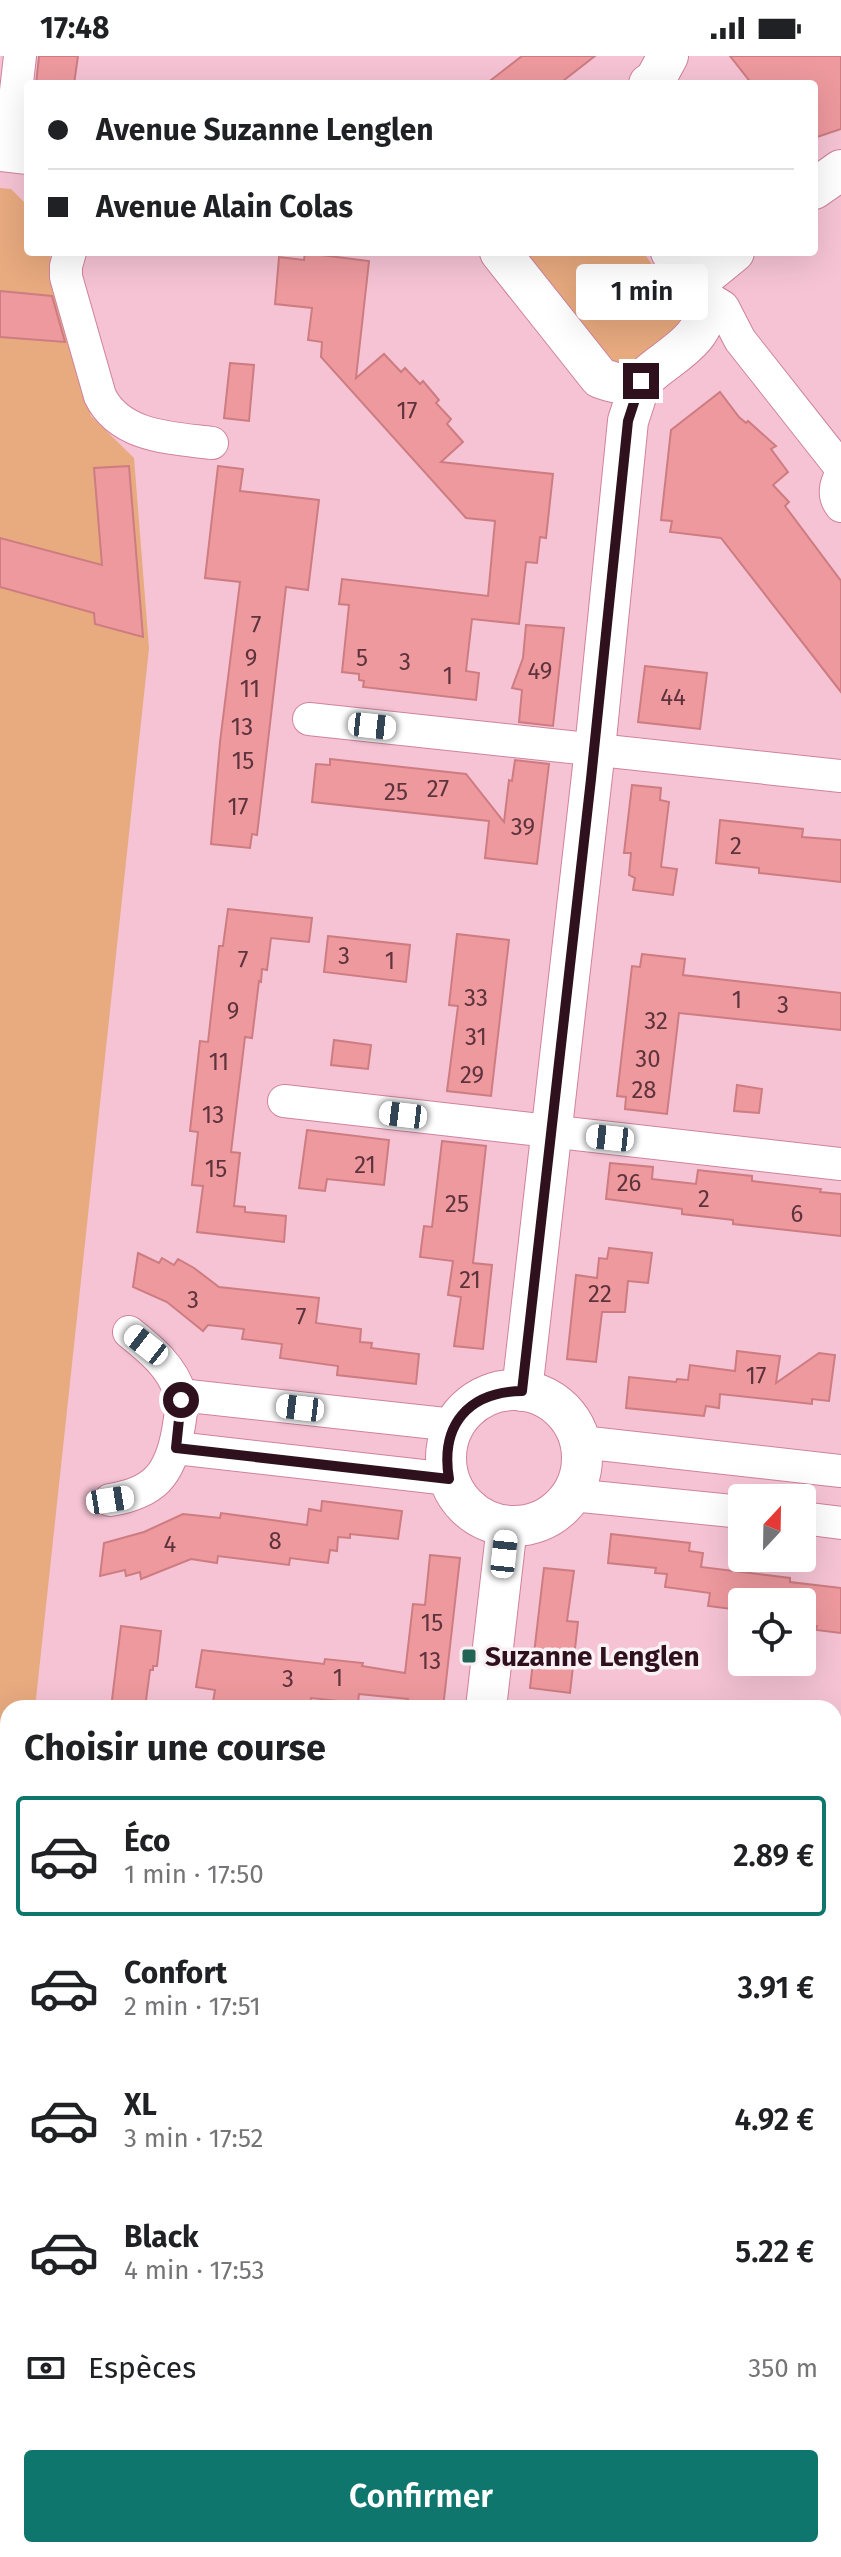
<!DOCTYPE html>
<html lang="fr">
<meta charset="utf-8">
<style>
:root{--surface:#fff;--page:#f2f2f2;--text:#202124;--muted:#757577;--line:#e0e0e0;--accent:#0f766e}
body{margin:0;font-family:"Fira Sans",sans-serif;background:var(--page);color:var(--text);height:100vh;display:flex;flex-direction:column;font-size:30px;white-space:nowrap}
*{box-sizing:border-box;margin:0}
p{font-size:26px;color:var(--muted)}
.icon{flex:none;width:44px;height:44px;fill:none;stroke:currentColor;stroke-width:2;stroke-linecap:round;stroke-linejoin:round}
.map{position:relative;flex:1;overflow:hidden}
.details{position:absolute;left:0px;top:1644px;width:842px;height:858px;display:flex;flex-direction:column;background:var(--surface);border-radius:24px 24px 0 0;box-shadow:0 8px 32px #0002}
.details>*{flex:none}
.top-card{position:absolute;left:24px;top:24px;width:794px;height:176px;border-radius:8px;box-shadow:0 8px 32px #0002;display:grid;align-content:center;height:176px;padding:0 24px;background:var(--surface)}
.needle{width:52px;rotate:22deg}
.buttons{position:absolute;left:728px;top:1428px;display:grid;gap:16px}
.buttons a{display:grid;place-items:center;width:88px;height:88px;border-radius:8px;background:var(--surface);box-shadow:0 8px 32px #0002;font-size:40px}
.end{position:absolute;width:36px;height:36px;margin:-18px;border:10px solid #2e111d;background:#fff;box-shadow:0 0 0 4px #fff}
.from{border-radius:50%}
.bubble{position:absolute;height:56px;border-radius:8px;background:var(--surface);box-shadow:0 8px 32px #0002;font-size:26px;font-weight:600;line-height:56px;text-align:center}
.car{position:absolute;width:24px;height:48px;margin:-24px -12px;border-radius:10px;box-shadow:0 0 6px 2px #0007;background:linear-gradient(#fff 24%,#345 0 40%,#fff 0 76%,#345 0 86%,#fff 0)}
.top-card b{display:flex;align-items:center;gap:28px;height:76px;font-size:30px}
.top-card b+b{border-top:2px solid var(--line)}
.top-card i{width:20px;height:20px;background:var(--text)}
ul{padding:0;list-style:none}
li{display:flex;align-items:center;gap:24px;height:120px;margin:0 16px 12px;padding:0 8px;border:4px solid transparent;border-radius:8px}
li div{flex:1}
li b{display:block;font-size:30px}
li em{font-style:normal;font-weight:600}
li.active{border-color:var(--accent)}
li>.icon{width:72px;height:72px;stroke-width:1.5}
h2{padding:0 24px;font-size:36px;line-height:96px}
.pay{display:flex;align-items:center;gap:20px;height:88px;padding:0 24px;font-size:30px}
.pay p{margin-inline-start:auto}
.button{display:flex;gap:16px;margin-top:auto;padding:16px 24px}
.button a{flex:1;height:92px;border-radius:8px;background:var(--accent);color:#fff;font-size:32px;font-weight:600;line-height:92px;text-align:center}
.status{display:flex;justify-content:space-between;align-items:center;height:56px;padding:0 40px;background:var(--surface);direction:ltr}
.status svg{height:22px;fill:currentColor}
.map>svg:first-child{display:block}
.green{fill:#e8aa7f}
.building{fill:#ed999e;stroke:#cd7c81;stroke-width:2}
.lines{fill:none;stroke-linecap:round;stroke-linejoin:round}
.minor-casing{stroke:#cf829f;stroke-width:34}
.tertiary-casing{stroke:#cf829f;stroke-width:42}
.minor{stroke:#fff;stroke-width:32}
.tertiary{stroke:#fff;stroke-width:40}
.route{stroke:#2e111d;stroke-width:10}
.poi-dot{fill:#216556;stroke:#faf1f4;stroke-width:3}
.labels{text-anchor:middle;dominant-baseline:central;stroke-width:7;stroke-linejoin:round;paint-order:stroke}
.number-label{font-size:24px;fill:#5e333d}
.poi-label{font-size:28px;font-weight:bold;fill:#2e111d;stroke:#faf1f4;text-anchor:start}
</style>
<div class="status"><b>17:48</b><svg viewBox="0 0 49 12"><path d="M0 12V9h3v3zM5 12V6h3v6zM10 12V3h3v9zM15 12V0h3v12zM26 1h20v11H26zM47 4h2v5h-2z"/></svg></div>
<div class="map">
<svg width="841" height="2501" viewBox="0 0 841 2501">
<rect width="100%" height="100%" fill="#f5c3d4"/>
<g class="green">
<polygon points="0,132 11,133 28,150 28,196 49,196 91,360 134,402 149,592 35,1652 8,1652 8,1899 0,1973"/>
<polygon points="516,196 643,196 688,258 643,309 609,310"/>
<polygon points="0,2051 8,2052 8,2494 301,2494 300,2501 0,2501"/>
<polygon points="834,2150 841,2151 841,2212 834,2218"/>
<polygon points="841,2245 841,2354 834,2353 834,2250"/>
<path d="M426 2494H477C463 2501 439 2501 426 2494Z"/>
</g>
<g class="building">
<polygon points="39,0 78,0 74,28 36,28"/>
<polygon points="522,0 595,0 559,28 486,28"/>
<polygon points="730,0 841,0 841,73 814,82 814,28 752,28"/>
<polygon points="305,197 369,205 356,322 384,298 401,316 405,312 420,328 423,325 439,344 436,347 451,363 447,368 463,386 441,406 553,418 546,482 540,481 537,507 526,506 519,568 472,563 466,615 479,617 476,644 363,631 364,625 359,624 359,618 342,616 349,549 339,548 342,523 488,540 495,465 466,462 321,301 322,286 308,284 312,252 275,248 279,201 304,204"/>
<polygon points="0,235 52,240 65,286 0,281"/>
<polygon points="230,307 254,309 249,365 224,362"/>
<polygon points="720,336 739,361 746,367 748,365 776,390 771,393 788,416 773,429 789,446 785,450 841,525 841,636 721,482 670,476 672,465 661,464 671,374"/>
<polygon points="129,410 143,581 95,568 94,557 0,531 0,482 102,509 94,412"/>
<polygon points="218,410 243,413 240,435 319,444 308,534 286,531 257,779 252,778 250,792 211,788 220,686 240,526 205,522"/>
<polygon points="526,569 564,572 553,670 519,666 522,634 512,632 523,602"/>
<polygon points="645,610 707,617 700,673 638,666"/>
<polygon points="330,703 466,718 504,766 509,724 512,725 515,704 549,708 537,808 485,802 489,765 312,746 316,708 330,709"/>
<polygon points="632,729 661,732 660,744 669,746 661,811 677,813 673,839 633,834 635,822 629,819 631,797 624,797"/>
<polygon points="720,764 803,773 802,781 841,784 841,826 759,817 759,812 716,807"/>
<polygon points="228,853 312,862 309,886 271,882 267,914 262,913 261,926 259,925 252,982 245,981 231,1096 240,1097 234,1150 245,1151 245,1156 286,1160 284,1186 197,1176 203,1130 192,1129 198,1076 190,1075 200,985 208,986 219,890 223,890"/>
<polygon points="457,878 509,884 491,1040 447,1035 458,950 449,949"/>
<polygon points="328,880 410,889 406,926 324,916"/>
<polygon points="642,898 685,903 683,919 841,937 841,974 679,957 667,1058 625,1053 626,1041 617,1040 632,910 640,911"/>
<polygon points="334,984 371,989 368,1013 331,1009"/>
<polygon points="737,1029 762,1033 759,1057 734,1055"/>
<polygon points="307,1074 389,1084 384,1129 327,1123 325,1135 299,1132"/>
<polygon points="442,1085 486,1090 473,1207 492,1209 483,1293 454,1290 461,1241 448,1239 453,1205 420,1201 424,1170 432,1171"/>
<polygon points="610,1107 653,1111 652,1123 696,1128 698,1114 715,1116 752,1120 752,1125 821,1133 820,1136 841,1138 841,1180 733,1168 733,1164 682,1158 682,1153 606,1143"/>
<polygon points="609,1192 652,1197 648,1227 628,1225 625,1256 602,1256 596,1306 567,1303 576,1219 597,1222 599,1202 607,1203"/>
<polygon points="138,1197 159,1207 162,1202 174,1209 178,1203 194,1212 219,1231 319,1242 316,1267 361,1273 360,1286 372,1287 371,1292 419,1298 416,1328 337,1319 338,1310 280,1302 282,1288 242,1283 244,1273 208,1269 203,1275 167,1246 133,1231"/>
<polygon points="737,1295 780,1300 776,1327 819,1297 835,1299 829,1345 812,1343 812,1348 720,1338 719,1352 706,1350 704,1360 626,1352 629,1321 676,1326 677,1323 688,1324 690,1309 735,1315"/>
<polygon points="322,1445 402,1455 398,1483 350,1478 350,1482 338,1481 337,1495 330,1494 328,1507 290,1502 289,1509 218,1500 217,1507 191,1503 141,1523 140,1516 126,1520 125,1514 100,1520 104,1487 144,1476 183,1458 220,1462 221,1457 307,1469 309,1453 321,1455"/>
<polygon points="611,1478 690,1487 689,1495 703,1497 701,1511 790,1522 790,1526 841,1532 841,1577 816,1574 817,1570 802,1568 802,1546 741,1546 739,1554 708,1550 710,1537 665,1531 667,1518 655,1517 656,1512 608,1507"/>
<polygon points="430,1499 460,1502 443,1652 406,1652 408,1643 359,1638 358,1647 311,1642 310,1652 261,1652 213,1646 215,1634 196,1631 202,1594 324,1608 325,1603 363,1607 362,1610 405,1617 413,1548 425,1549"/>
<polygon points="544,1512 574,1515 567,1565 578,1566 570,1637 530,1632"/>
<polygon points="121,1570 161,1575 157,1610 153,1610 153,1614 150,1614 145,1652 111,1652"/>
</g>
<g class="lines">
<g class="minor-casing">
<g id="minor">
<polyline points="9,96 20,0"/>
<path d="M70 196 66 210V221L100 340C120 381 171 382 212 387"/>
<polyline points="702,238 723,251 740,284 841,412"/>
<path d="M841 419C835 429 833 440 841 450"/>
<polyline points="309,663 841,720"/>
<polyline points="284,1045 841,1108"/>
<polyline points="180,1339 454,1369"/>
<polyline points="581,1386 841,1415"/>
<polyline points="176,1392 449,1423"/>
<polyline points="572,1439 742,1456"/>
<path d="M110 1444C154 1437 170 1419 178 1375 180 1363 183 1350 180 1338 173 1311 149 1292 129 1276"/>
<polyline points="802,1462 841,1467"/>
<polyline points="834,1840 841,1841"/>
<polyline points="834,2033 841,2031"/>
<polyline points="834,2442 841,2438"/>
<polyline points="761,2494 775,2501"/>
</g>
</g>
<g class="tertiary-casing">
<g id="tertiary">
<polyline points="649,28 655,24 668,0"/>
<polyline points="0,95 28,98"/>
<polyline points="814,133 841,114"/>
<path d="M500 196 600 322C614 327 623 329 637 325 645 323 651 316 658 311 677 296 708 278 705 249 703 229 683 211 671 196"/>
<polyline points="696,227 734,196"/>
<circle cx="514" cy="1402" r="68"/>
<polyline points="522,1335 595,693 628,365 641,325"/>
<polyline points="486,1652 507,1470"/>
<polyline points="393,2501 394,2494"/>
</g>
</g>
<use href="#minor" class="minor"/>
<use href="#tertiary" class="tertiary"/>
</g>
<g class="lines">
<path class="route" d="M181 1344 176 1392 449 1423C440 1369 468 1336 522 1335L591 723 628 365 641 325"/>
</g>
<rect class="poi-dot" x="461" y="1592" width="16" height="16" rx="4"/>
<g class="labels">
<g class="number-label">
<text x="407" y="355">17</text>
<text x="256" y="569">7</text>
<text x="251" y="602">9</text>
<text x="362" y="602">5</text>
<text x="405" y="606">3</text>
<text x="540" y="615">49</text>
<text x="448" y="620">1</text>
<text x="250" y="633">11</text>
<text x="673" y="641">44</text>
<text x="242" y="671">13</text>
<text x="243" y="705">15</text>
<text x="438" y="733">27</text>
<text x="396" y="736">25</text>
<text x="238" y="751">17</text>
<text x="523" y="771">39</text>
<text x="736" y="790">2</text>
<text x="344" y="900">3</text>
<text x="243" y="904">7</text>
<text x="390" y="905">1</text>
<text x="476" y="942">33</text>
<text x="737" y="944">1</text>
<text x="783" y="949">3</text>
<text x="233" y="955">9</text>
<text x="656" y="965">32</text>
<text x="476" y="981">31</text>
<text x="648" y="1003">30</text>
<text x="219" y="1006">11</text>
<text x="472" y="1019">29</text>
<text x="644" y="1034">28</text>
<text x="213" y="1059">13</text>
<text x="365" y="1109">21</text>
<text x="216" y="1113">15</text>
<text x="629" y="1127">26</text>
<text x="704" y="1143">2</text>
<text x="457" y="1148">25</text>
<text x="797" y="1158">6</text>
<text x="470" y="1224">21</text>
<text x="600" y="1238">22</text>
<text x="193" y="1244">3</text>
<text x="301" y="1261">7</text>
<text x="756" y="1320">17</text>
<text x="275" y="1485">8</text>
<text x="170" y="1488">4</text>
<text x="432" y="1567">15</text>
<text x="430" y="1605">13</text>
<text x="338" y="1622">1</text>
<text x="288" y="1623">3</text>
</g>
<g class="poi-label">
<text x="485" y="1600">Suzanne Lenglen</text>
</g>
</g>
</svg>
<div class="buttons">
<a><svg class="needle" viewBox="-14 -14 28 28"><path d="M0-13l5 13h-10z" fill="#e53935"/><path d="M0 13l5-13h-10z" fill="#757577"/></svg></a>
<a><svg class="icon" aria-label="locate" viewBox="0 0 24 24"><circle cx="12" cy="12" r="6"/><path d="M12 2v4M12 18v4M2 12h4M18 12h4"/></svg></a>
</div>
<i class="end from" style="left:181px;top:1344px"></i>
<i class="end" style="left:641px;top:325px"></i>
<div class="bubble" style="left:576px;top:208px;width:132px">1 min</div>
<i class="car" style="left:372px;top:670px;rotate:96deg"></i>
<i class="car" style="left:403px;top:1059px;rotate:277deg"></i>
<i class="car" style="left:610px;top:1082px;rotate:276deg"></i>
<i class="car" style="left:146px;top:1289px;rotate:308deg"></i>
<i class="car" style="left:300px;top:1352px;rotate:277deg"></i>
<i class="car" style="left:110px;top:1444px;rotate:81deg"></i>
<i class="car" style="left:504px;top:1498px;rotate:6deg"></i>
<div class="top-card">
<b><i class="from"></i>Avenue Suzanne Lenglen</b>
<b><i></i>Avenue Alain Colas</b>
</div>
<section class="details">
<h2>Choisir une course</h2>
<ul>
<li class="active"><svg class="icon" aria-label="car" viewBox="0 0 24 24"><path d="M5 17H2v-5l4-1 3-4h7l3 4 3 1v5h-3M9 17h6M6 11h13"/><circle cx="7" cy="17" r="2"/><circle cx="17" cy="17" r="2"/></svg><div><b>Éco</b><p>1 min · 17:50</p></div><em>2.89 €</em></li>
<li><svg class="icon" aria-label="car" viewBox="0 0 24 24"><path d="M5 17H2v-5l4-1 3-4h7l3 4 3 1v5h-3M9 17h6M6 11h13"/><circle cx="7" cy="17" r="2"/><circle cx="17" cy="17" r="2"/></svg><div><b>Confort</b><p>2 min · 17:51</p></div><em>3.91 €</em></li>
<li><svg class="icon" aria-label="car" viewBox="0 0 24 24"><path d="M5 17H2v-5l4-1 3-4h7l3 4 3 1v5h-3M9 17h6M6 11h13"/><circle cx="7" cy="17" r="2"/><circle cx="17" cy="17" r="2"/></svg><div><b>XL</b><p>3 min · 17:52</p></div><em>4.92 €</em></li>
<li><svg class="icon" aria-label="car" viewBox="0 0 24 24"><path d="M5 17H2v-5l4-1 3-4h7l3 4 3 1v5h-3M9 17h6M6 11h13"/><circle cx="7" cy="17" r="2"/><circle cx="17" cy="17" r="2"/></svg><div><b>Black</b><p>4 min · 17:53</p></div><em>5.22 €</em></li>
</ul>
<div class="pay"><svg class="icon" aria-label="cash" viewBox="0 0 24 24"><path d="M3 7h18v10H3z"/><circle cx="12" cy="12" r="2"/></svg>Espèces<p>350 m</p></div>
<div class="button"><a>Confirmer</a></div>
</section>
</div>
